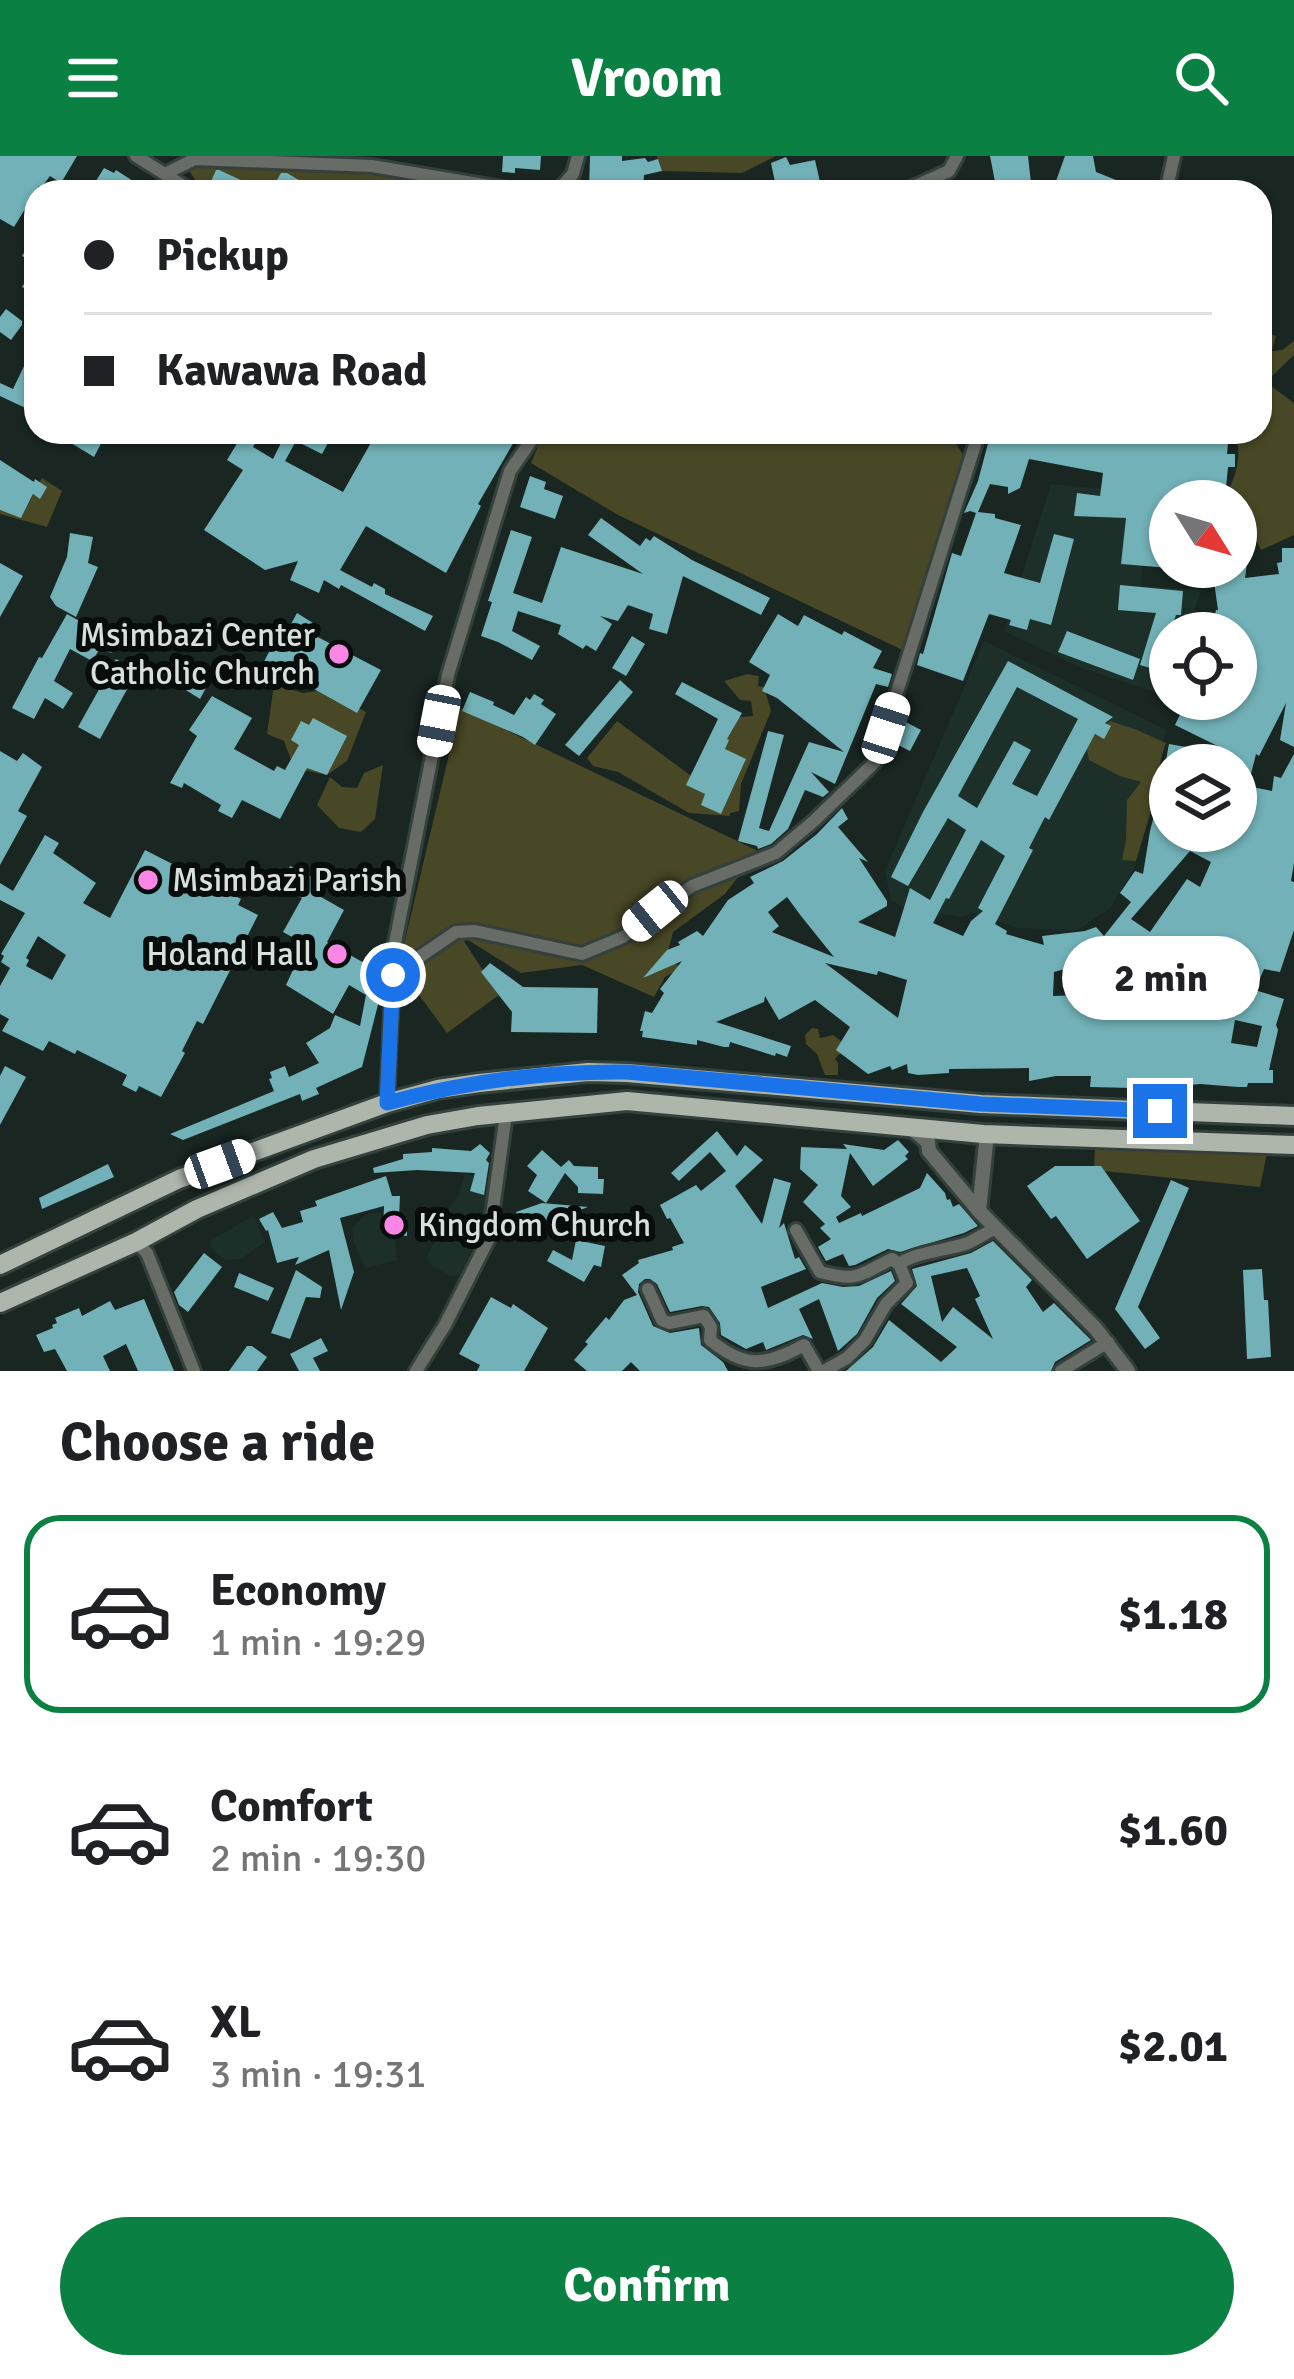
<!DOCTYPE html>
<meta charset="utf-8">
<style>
:root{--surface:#fff;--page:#f6f6f6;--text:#202124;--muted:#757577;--line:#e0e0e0;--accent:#0b8043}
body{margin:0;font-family:Signika,sans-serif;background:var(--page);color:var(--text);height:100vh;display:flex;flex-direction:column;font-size:45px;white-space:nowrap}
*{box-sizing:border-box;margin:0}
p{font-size:39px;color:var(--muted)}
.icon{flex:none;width:66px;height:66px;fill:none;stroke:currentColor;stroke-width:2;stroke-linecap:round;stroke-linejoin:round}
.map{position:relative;height:1215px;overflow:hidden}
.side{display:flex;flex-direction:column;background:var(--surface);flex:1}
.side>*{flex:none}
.banner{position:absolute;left:24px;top:24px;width:1248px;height:264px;border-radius:36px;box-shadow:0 3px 9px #0004;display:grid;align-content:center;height:264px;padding:0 60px;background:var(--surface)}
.needle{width:78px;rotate:127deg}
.buttons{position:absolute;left:1149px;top:324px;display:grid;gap:24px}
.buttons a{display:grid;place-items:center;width:108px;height:108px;border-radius:50%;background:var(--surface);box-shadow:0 3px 9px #0004;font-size:60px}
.end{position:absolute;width:54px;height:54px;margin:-27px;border:15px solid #1a73e8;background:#fff;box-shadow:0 0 0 6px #fff}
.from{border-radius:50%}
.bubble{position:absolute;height:84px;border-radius:42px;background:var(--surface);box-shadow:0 3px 9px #0004;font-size:39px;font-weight:700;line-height:84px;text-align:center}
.car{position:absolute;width:36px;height:72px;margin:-36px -18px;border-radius:15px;box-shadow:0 0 9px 3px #0007;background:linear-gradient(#fff 24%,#345 0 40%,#fff 0 76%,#345 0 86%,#fff 0)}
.banner b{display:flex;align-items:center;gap:42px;height:114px;font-size:45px}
.banner b+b{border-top:3px solid var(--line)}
.banner i{width:30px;height:30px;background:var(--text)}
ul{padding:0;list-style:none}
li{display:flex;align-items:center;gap:36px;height:198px;margin:0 24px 18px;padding:0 36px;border:6px solid transparent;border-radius:36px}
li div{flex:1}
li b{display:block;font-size:45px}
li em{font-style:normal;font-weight:700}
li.on{border-color:var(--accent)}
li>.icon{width:108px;height:108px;stroke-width:1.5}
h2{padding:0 60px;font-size:54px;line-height:144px}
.cta{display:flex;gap:24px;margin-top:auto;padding:24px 60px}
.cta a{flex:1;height:138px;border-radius:72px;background:var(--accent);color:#fff;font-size:48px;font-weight:700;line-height:138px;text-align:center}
header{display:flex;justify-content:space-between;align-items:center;height:156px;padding:0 60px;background:var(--accent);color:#fff;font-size:54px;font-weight:700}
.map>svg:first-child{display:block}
.built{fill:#1c3029}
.green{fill:#484726}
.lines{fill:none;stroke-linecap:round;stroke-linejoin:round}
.stream{stroke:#000b17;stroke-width:4.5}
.building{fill:#71b1b7;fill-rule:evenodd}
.minor-casing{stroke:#34403b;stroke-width:18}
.tertiary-casing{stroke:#34403b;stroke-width:20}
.primary-casing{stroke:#34403b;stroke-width:24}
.minor{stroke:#686c67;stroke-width:12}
.tertiary{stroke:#686c67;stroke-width:14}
.primary{stroke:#aeb6ac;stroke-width:18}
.route{stroke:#1a73e8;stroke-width:15}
.poi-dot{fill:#fa87e6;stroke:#080d0b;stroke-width:4.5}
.labels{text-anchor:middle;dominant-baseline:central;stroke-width:12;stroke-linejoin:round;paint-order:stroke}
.poi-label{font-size:33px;fill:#d8e0dd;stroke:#080d0b;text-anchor:end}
</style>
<header><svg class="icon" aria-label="menu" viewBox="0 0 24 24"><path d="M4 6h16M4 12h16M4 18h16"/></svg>Vroom<svg class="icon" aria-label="search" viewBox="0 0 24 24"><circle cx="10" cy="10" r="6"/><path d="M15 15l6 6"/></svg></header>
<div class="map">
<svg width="1294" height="1215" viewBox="0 0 1294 1215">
<rect width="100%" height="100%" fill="#192621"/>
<g class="built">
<polygon points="1051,328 1148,337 1141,430 1201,434 1187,477 1170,477 1170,531 1167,540 1081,512 1004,475"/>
<polygon points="984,485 1167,574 1156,603 1135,711 1111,751 1078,774 1018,772 973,757 962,761 942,758 933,768 891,744 885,715"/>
<polygon points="465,1017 492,1026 489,1057 460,1119 451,1120 431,1109 426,1101 440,1077 436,1071 459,1038"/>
<polygon points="381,1056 382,1078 395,1082 397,1104 365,1112 354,1087 352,1071 365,1059"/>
<polygon points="254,1059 265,1086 241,1103 227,1104 216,1098 210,1090 212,1084"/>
</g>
<g class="green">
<polygon points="657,0 776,0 742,17 662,15"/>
<polygon points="186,10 421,13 510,36 203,36"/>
<polygon points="1260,175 1276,180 1272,195 1282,194 1294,185 1294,199 1268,224 1260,218"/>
<path d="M1260 222 1294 247V379L1261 394 1252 376 1236 373V345H1223C1235 322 1244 301 1234 276H1260Z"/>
<polygon points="544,276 949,276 965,302 911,498 618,359 531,307"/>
<polygon points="42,322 62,335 47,371 0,358 0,352 22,360"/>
<polygon points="747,518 759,520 758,530 764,531 771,555 741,628 739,655 730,657 730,660 689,657 618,616 593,610 587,602 617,565 702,628 723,606 729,556 740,561 753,560 751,545 740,544 724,525"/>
<polygon points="274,528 303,537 324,534 366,556 347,605 327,619 294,612 284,585 267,578"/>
<polygon points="460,552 758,695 725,738 673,776 668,795 680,813 665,821 654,841 582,809 521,817 460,779 499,839 447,877 406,821 445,791 406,816 401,801"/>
<path d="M1110 565 1137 574 1166 587C1158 609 1157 619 1169 639L1155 641 1136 705 1122 704 1126 684 1127 644 1141 626 1120 620 1089 604 1086 588Z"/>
<polygon points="383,609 375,663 361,676 339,672 317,649 330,621 342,631 357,632 364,617"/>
<polygon points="812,872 818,873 820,882 833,879 842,886 843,894 835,903 838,907 838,919 825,919 817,898 806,888 805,879"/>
<polygon points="1095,988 1269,988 1260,1031 1094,1014"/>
</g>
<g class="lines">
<polyline class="stream" points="0,1158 15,1150"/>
</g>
<g class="building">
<polygon points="0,0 77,0 61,27 50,20 41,32 39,30 14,71 0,63"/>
<polygon points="503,0 541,0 540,14 515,12 515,17 502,16"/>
<polygon points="590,0 622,0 622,5 645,2 648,6 658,3 662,15 644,19 643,36 589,34"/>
<polygon points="990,0 1028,0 1032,36 997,36"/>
<polygon points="1065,0 1093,0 1096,16 1146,36 1052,36"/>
<polygon points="786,1 790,9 815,4 821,30 777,36 771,7"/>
<polygon points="104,12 114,17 116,14 150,36 89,36"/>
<polygon points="216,14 219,14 267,36 217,36 208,32"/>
<polygon points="281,17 287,17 319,36 270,36"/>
<polygon points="36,76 36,139 22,131 35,108 22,100"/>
<polygon points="6,153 22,165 22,169 11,184 0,176 0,161"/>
<polygon points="36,185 36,257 0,240 0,227 13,233"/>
<polygon points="53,276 107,276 94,301"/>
<polygon points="244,276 261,276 253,291 273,303 285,279 279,276 334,276 322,298 296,285 285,305 343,336 377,276 500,276 515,284 478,348 481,350 446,417 366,370 340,414 372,431 374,427 385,433 385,438 433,460 425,475 341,429 339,433 324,424 319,437 290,424 298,405 265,414 204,374 243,314 227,304"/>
<polygon points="991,276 1030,279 1031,276 1229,276 1227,298 1235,298 1235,311 1228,311 1225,342 1218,342 1218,345 1170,345 1170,412 1121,408 1126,362 1074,360 1077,337 1100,340 1103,317 1029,303 1020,332 1008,338 1008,331 990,328 978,356 995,358 995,362 1021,369 1004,417 1040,427 1054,378 1074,383 1051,469 1030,463 1027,474 1009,469 1011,464 989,458 963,525 917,509 920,497 923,498 952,397 961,400 976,357 970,355 964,357 978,325"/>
<polygon points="0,304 34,326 35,323 47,331 40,343 33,338 21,362 0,354"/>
<polygon points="530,320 546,326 544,333 563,340 555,363 520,351"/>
<polygon points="601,362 640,390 646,382 650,385 654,380 692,404 770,442 761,459 683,420 667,478 649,473 653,458 628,449 618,465 600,460 612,468 596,495 586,489 583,493 558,478 561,469 518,455 512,475 540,490 532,504 498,486 481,480 492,446 488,445 511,374 532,381 513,437 542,447 561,391 643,418 588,379"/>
<path d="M1236 376 1251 378 1245 422 1279 418 1277 407 1282 406V392H1294V591L1280 584 1286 547 1259 600 1256 598 1248 630 1272 635 1274 620 1281 622 1294 598V707L1291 725 1294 726V774L1280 816 1264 813 1255 834 1284 843 1276 869 1278 874 1269 914H1273V927H1248L1247 931H1238L1200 928 1177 930V933L1090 931 1091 920H1056L1029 925V912L949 913V917L918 919 908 917 907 908 892 914 890 910 868 918 836 894 850 871 815 844 779 864 765 840 764 846 716 866 791 890 787 901 776 897 775 900 730 886 729 891H724L697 884V889L642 881 643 875H640L645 855 652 857 664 837 660 833 682 805 643 822 667 794 680 789 678 786 697 775 703 780 728 744 754 727 750 721 783 705 817 678 842 652 848 663 838 671 868 706 859 702 887 745V750L858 766 895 781 910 732 930 744 966 674 948 662 908 730 891 721 923 656 1008 505 1113 561 1105 567 1111 570 1104 583 1095 578 1049 664 1045 661 1029 692 1033 694 995 768 1007 775 1006 778 1044 789 1042 780 1085 775 1096 771 1104 780 1131 746 1120 737 1135 715 1143 718 1150 675 1166 614H1170V675H1193L1191 685 1214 692 1218 675H1236V609H1165L1169 588 1238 600 1175 569 1187 544 1195 548 1198 543H1236V477H1211L1216 454H1218L1212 411H1236ZM1017 531 1078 563 1037 640 1012 628 1031 594 1014 585 977 652 958 640ZM981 684 1005 700 978 752 983 755 971 765 963 780 933 767 946 742 949 743ZM1190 695 1211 706 1200 731 1187 723 1150 776 1131 763ZM787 741 801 760 834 801 772 776 779 770 768 756ZM825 807 877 819 878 815 907 824 898 862ZM1076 810 1082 839 1053 840 1054 816ZM1235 864 1262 870 1257 891 1231 887Z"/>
<polygon points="70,377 93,381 88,407 98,411 76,461 56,450 50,441 67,401"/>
<polygon points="0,407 23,420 0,461"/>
<polygon points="1120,429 1183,435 1181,459 1176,459 1170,477 1170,510 1162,509 1160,515 1140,509 1156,457 1118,454"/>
<polygon points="297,457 316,469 312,478 381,514 357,557 289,519 281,531 257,519 269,496 266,489 267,480 274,474 289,472"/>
<polygon points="67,458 117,486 111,497 101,491 92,505 70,493 54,525 73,537 63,553 45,542 34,563 12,552 39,501 42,502"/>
<polygon points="778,458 798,470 804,459 842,479 844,475 882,495 873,512 892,518 888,531 876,528 835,628 811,616 829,636 823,641 805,634 788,673 771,688 758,693 757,690 738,685 768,575 784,579 759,672 769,675 809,586 844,596 777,542 762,535 770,519 749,506"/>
<polygon points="1067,475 1140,503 1133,524 1058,496"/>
<polygon points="632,480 645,488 626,520 612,512"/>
<polygon points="116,503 130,511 124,522 131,526 100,583 78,571"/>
<polygon points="165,506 207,530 200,543 159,517"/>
<polygon points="620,524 633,536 579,600 565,589"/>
<polygon points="682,526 742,557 727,583 729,584 725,593 746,603 721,658 701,649 705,638 686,629 718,563 675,538"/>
<polygon points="470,536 494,546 493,549 514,559 526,541 530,544 534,538 544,544 541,548 556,558 535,589 523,581 462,555"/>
<polygon points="212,540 252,562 234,593 274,615 277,610 285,614 299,589 291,584 301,565 309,569 313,562 347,580 327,619 307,612 280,663 242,644 232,662 218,655 221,649 184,627 182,632 170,627 197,580 189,574"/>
<polygon points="902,564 921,574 910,595 892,586"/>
<polygon points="0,595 17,605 23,597 42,611 18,655 27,660 0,709"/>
<path d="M45 679 59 687 53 697 96 727 83 747 110 762 145 694 241 743 238 749 258 759 203 868 197 865 182 895 185 897 161 941 139 930 136 936 122 929 127 919 77 894 75 898 49 885 43 895 2 875 9 863 0 858V830L10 812 1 806 4 800 1 798 25 757 0 744V727L13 735ZM38 780 66 799 52 824 26 810 29 804 26 802Z"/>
<polygon points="290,710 320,725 314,737 344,754 327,786 382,817 381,837 362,911 316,932 319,938 302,945 300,938 183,984 170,978 274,935 269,923 272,922 270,916 285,910 289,921 319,907 306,887 330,872 335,859 360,870 366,839 349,829 333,858 286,829 305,788 283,776 302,742 280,731"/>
<polygon points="490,807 523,831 598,832 597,877 511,876 512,856 481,816"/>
<polygon points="5,910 26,921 0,969 0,920"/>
<polygon points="717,975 737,1000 745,989 763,1004 735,1030 762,1068 774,1022 791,1027 779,1072 784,1067 795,1103 799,1101 806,1113 761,1131 768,1152 822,1127 843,1131 859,1130 891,1115 895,1125 877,1142 857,1178 838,1195 819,1143 799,1153 813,1183 803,1179 766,1194 763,1186 746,1193 721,1179 720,1167 709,1151 702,1150 670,1156 657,1128 650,1123 645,1123 639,1128 638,1136 653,1170 670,1177 699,1172 701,1189 723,1206 728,1215 640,1215 631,1206 622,1215 587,1215 574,1204 588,1188 585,1186 606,1161 609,1164 624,1144 637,1139 622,1119 639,1107 638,1104 673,1094 672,1091 684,1087 670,1062 667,1063 660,1049 696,1029 701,1035 726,1015 710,996 679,1025 671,1017"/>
<polygon points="898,984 909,996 905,1000 908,1003 873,1030 850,997 841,1040 851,1051 836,1061 839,1067 861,1057 862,1060 920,1032 927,1017 945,1037 947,1044 950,1043 953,1051 959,1048 978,1070 964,1077 900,1096 888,1093 855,1109 849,1110 843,1098 826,1105 818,1091 831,1083 820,1072 825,1068 803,1046 818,1029 800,1013 801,991 847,993 843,988 884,994"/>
<polygon points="480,988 490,997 486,1004 489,1007 484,1039 470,1035 475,1017 417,1014 374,1017 373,1012 403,1003 403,998 432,996 432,992 471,995"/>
<polygon points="542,994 561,1011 569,1004 574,1010 598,1011 598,1023 604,1023 603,1038 578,1037 578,1031 565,1017 546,1047 528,1035 537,1019 527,1010"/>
<polygon points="108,1008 114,1021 42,1053 39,1042"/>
<polygon points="1055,1010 1101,1010 1140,1065 1087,1103 1056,1060 1051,1063 1027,1030"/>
<polygon points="386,1020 392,1040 400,1040 399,1062 407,1062 407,1080 383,1077 384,1050 340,1062 354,1116 341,1154 329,1094 295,1109 299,1101 277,1107 268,1074 266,1075 259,1063 273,1056 282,1072 303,1066 300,1055 317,1050 315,1045"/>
<polygon points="1171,1024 1189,1032 1138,1151 1160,1182 1145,1193 1115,1153"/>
<polygon points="542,1047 588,1051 541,1068 520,1066 516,1056"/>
<polygon points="576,1084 605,1090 601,1111 594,1109 584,1126 547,1105 553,1094 572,1104"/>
<path d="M993 1085 1032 1124 1026 1131 1043 1156 1054 1147 1091 1184 1055 1206 1051 1215H846L873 1191 889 1164 941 1206 957 1191 901 1148 917 1130 912 1113 971 1097ZM967 1112 980 1140 975 1143 993 1183 953 1151 942 1166 931 1120Z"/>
<polygon points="204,1097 222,1111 188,1156 179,1149 174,1136"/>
<polygon points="1262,1113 1264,1144 1268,1144 1271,1201 1247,1203 1243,1114"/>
<polygon points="296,1114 322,1131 320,1142 306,1141 290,1183 271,1177"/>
<polygon points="239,1117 274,1132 268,1145 234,1131"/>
<polygon points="491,1141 511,1152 513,1148 548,1172 524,1215 477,1215 480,1209 459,1198"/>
<polygon points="144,1143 174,1215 138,1215 126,1188 103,1200 110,1215 67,1215 55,1193 44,1196 36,1179 53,1172 52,1169 57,1167 55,1162 79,1152 82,1160 110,1145 115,1154"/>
<polygon points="321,1182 328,1195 313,1202 320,1215 299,1215 290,1198"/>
<polygon points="247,1190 252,1190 267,1201 257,1215 229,1215"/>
</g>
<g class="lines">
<g class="minor-casing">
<g id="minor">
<polyline points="136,0 193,36"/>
<polyline points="165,18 195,3 372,10 526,36"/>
<polyline points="557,36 573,18 578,0"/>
<polyline points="902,36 949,15 957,0"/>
<polyline points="1166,36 1174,0"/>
<polyline points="393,819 456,776 475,775 582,798 623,781 692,730 776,697 815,664 875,606 979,276"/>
<polyline points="387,947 394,792 448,519 510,315 537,276"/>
<path d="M796 1074 820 1116C859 1126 857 1120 892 1103L899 1108C919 1095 946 1095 968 1087 977 1083 987 1076 996 1072"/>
<polyline points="136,1086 147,1097 194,1215"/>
<path d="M648 1133 662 1164 669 1167 704 1160 711 1171 710 1184C745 1213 766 1210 804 1189L819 1215"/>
<polyline points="416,1215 445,1169 489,1082 505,965 502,958"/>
<polyline points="824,1215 847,1202 865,1184 886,1148 907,1127 899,1108"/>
<polyline points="1061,1215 1108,1186"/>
</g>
</g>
<g class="tertiary-casing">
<g id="tertiary">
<polyline points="910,971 928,986 929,995 979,1055 1096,1173 1128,1215"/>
<polyline points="979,1055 986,987 983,978"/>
</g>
</g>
<g class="primary-casing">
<g id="primary">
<polyline points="0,1109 179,1023 387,947 438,933 479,927 588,916 627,917 981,948 1294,960"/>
<polyline points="0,1147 136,1086 197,1053 314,1003 427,969 478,960 627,945 983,978 1294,989"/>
</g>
</g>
<use href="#minor" class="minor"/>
<use href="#tertiary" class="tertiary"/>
<use href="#primary" class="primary"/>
</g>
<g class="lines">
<path class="route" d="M393 819 387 947C464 926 547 915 627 916L981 948 1160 955"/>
</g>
<g class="poi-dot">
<circle cx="339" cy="498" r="12"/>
<circle cx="148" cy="724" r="12"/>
<circle cx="337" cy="798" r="12"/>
<circle cx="394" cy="1069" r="12"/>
</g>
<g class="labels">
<g class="poi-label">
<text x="315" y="479">Msimbazi Center<tspan x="315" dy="38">Catholic Church</tspan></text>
<text x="172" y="724" text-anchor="start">Msimbazi Parish</text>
<text x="313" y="798">Holand Hall</text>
<text x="418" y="1069" text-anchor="start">Kingdom Church</text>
</g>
</g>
</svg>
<div class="buttons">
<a><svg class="needle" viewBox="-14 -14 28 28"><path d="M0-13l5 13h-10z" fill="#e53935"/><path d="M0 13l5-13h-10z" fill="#757577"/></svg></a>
<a><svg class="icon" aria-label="locate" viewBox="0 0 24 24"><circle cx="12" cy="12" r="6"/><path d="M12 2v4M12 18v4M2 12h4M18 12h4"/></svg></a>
<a><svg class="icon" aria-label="layers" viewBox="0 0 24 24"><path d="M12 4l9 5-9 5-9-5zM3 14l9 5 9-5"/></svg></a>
</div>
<i class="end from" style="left:393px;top:819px"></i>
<i class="end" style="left:1160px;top:955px"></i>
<div class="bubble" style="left:1062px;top:780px;width:198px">2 min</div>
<i class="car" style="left:439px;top:565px;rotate:191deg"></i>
<i class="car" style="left:886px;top:572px;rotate:18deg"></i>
<i class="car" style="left:655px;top:755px;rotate:231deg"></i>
<i class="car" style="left:220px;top:1008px;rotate:70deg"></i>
<div class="banner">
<b><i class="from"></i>Pickup</b>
<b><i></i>Kawawa Road</b>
</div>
</div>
<section class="side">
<h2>Choose a ride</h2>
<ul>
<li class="on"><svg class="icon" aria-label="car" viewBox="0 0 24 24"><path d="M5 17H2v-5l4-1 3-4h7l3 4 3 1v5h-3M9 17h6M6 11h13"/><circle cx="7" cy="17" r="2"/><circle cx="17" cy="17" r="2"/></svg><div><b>Economy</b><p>1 min · 19:29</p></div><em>$1.18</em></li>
<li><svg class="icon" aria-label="car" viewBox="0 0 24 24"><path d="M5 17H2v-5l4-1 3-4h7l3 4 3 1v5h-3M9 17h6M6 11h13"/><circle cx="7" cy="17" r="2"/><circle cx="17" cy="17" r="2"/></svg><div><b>Comfort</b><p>2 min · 19:30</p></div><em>$1.60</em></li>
<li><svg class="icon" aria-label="car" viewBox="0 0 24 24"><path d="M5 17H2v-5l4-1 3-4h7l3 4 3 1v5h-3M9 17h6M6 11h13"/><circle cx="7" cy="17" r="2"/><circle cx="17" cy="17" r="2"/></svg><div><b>XL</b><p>3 min · 19:31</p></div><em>$2.01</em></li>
</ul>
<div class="cta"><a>Confirm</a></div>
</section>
